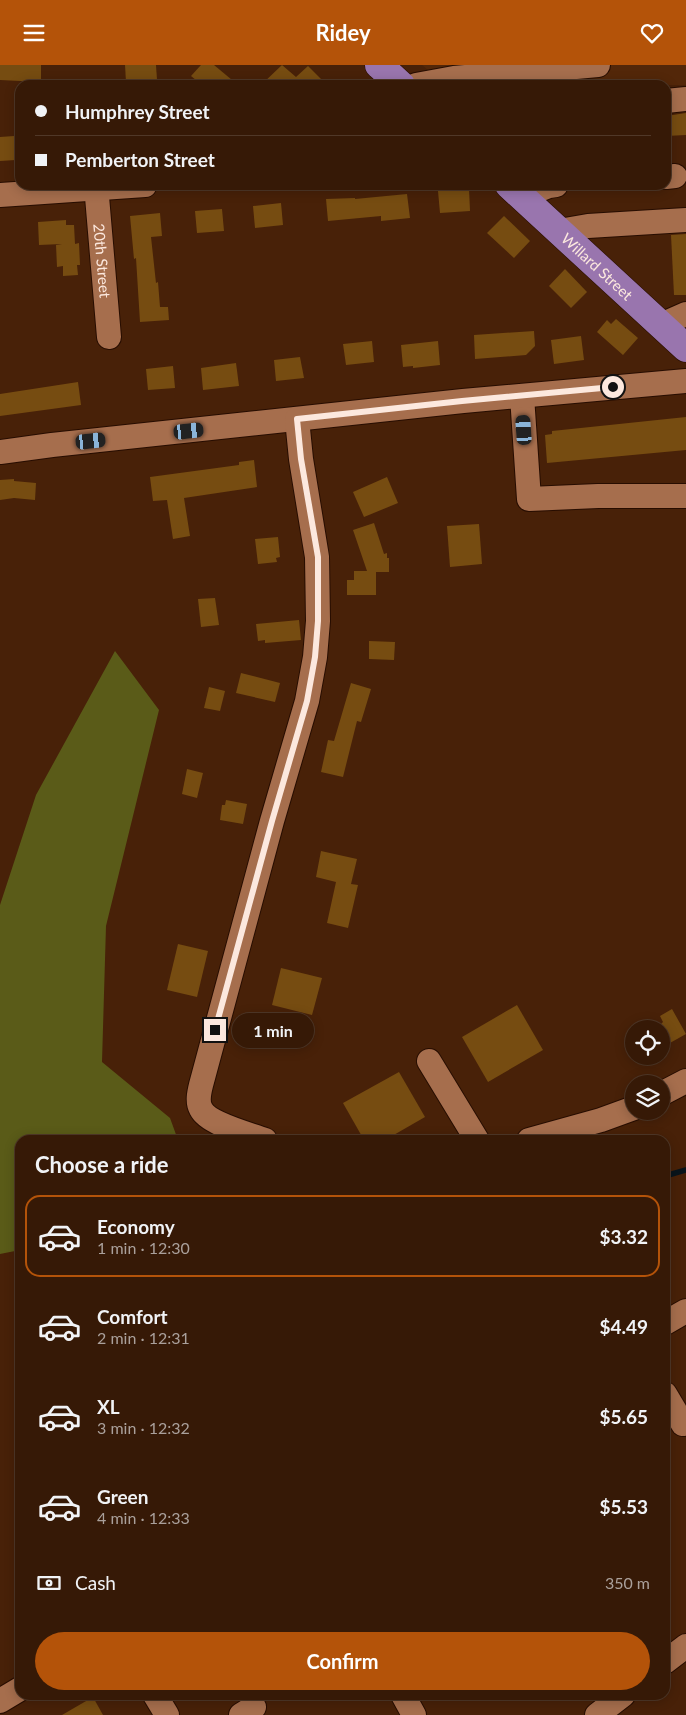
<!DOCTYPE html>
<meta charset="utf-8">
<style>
:root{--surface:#361906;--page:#3d2210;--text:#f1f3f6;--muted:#aaa09b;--line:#503828;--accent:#b45309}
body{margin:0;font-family:Lato,sans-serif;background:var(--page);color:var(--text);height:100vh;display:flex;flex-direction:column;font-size:19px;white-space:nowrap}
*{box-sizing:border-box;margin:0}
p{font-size:16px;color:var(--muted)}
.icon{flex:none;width:28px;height:28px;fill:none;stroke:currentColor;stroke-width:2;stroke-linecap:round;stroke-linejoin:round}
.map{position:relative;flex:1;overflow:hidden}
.panel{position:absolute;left:15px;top:1070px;width:655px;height:565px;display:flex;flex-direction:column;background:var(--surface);border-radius:15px;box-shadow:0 2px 12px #0003,0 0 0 1px var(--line)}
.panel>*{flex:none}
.banner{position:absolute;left:15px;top:15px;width:656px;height:110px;border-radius:15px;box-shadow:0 2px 12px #0003,0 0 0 1px var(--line);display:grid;align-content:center;height:110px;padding:0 20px;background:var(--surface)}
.buttons{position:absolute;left:625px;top:955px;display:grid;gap:10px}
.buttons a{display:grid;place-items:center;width:45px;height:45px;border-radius:50%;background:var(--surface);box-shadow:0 2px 12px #0003,0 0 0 1px var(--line);font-size:25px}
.end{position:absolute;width:22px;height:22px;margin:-11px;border:6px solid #fce8de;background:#111;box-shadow:0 0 0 2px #111}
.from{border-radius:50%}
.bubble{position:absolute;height:35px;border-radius:18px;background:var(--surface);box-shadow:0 2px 12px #0003,0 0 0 1px var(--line);font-size:16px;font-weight:700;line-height:35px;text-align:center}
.car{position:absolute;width:15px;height:30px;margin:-15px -8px;border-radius:6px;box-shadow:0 0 4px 1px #0007;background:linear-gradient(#222 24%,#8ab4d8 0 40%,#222 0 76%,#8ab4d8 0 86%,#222 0)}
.banner b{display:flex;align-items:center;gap:18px;height:48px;font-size:19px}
.banner b+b{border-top:1px solid var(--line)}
.banner i{width:12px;height:12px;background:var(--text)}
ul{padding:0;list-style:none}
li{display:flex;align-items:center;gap:15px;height:82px;margin:0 10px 8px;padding:0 10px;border:2px solid transparent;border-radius:15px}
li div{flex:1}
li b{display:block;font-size:19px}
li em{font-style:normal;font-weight:700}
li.active{border-color:var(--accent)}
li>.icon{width:45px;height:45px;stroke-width:1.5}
h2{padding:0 20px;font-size:22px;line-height:60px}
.pay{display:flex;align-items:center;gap:12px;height:55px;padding:0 20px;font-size:19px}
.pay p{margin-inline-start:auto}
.action{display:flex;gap:10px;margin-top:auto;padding:10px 20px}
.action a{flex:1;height:58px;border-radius:30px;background:var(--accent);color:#fff;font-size:20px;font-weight:700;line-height:58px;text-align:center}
header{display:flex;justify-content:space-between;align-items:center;height:65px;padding:0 20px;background:var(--accent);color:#fff;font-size:22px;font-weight:700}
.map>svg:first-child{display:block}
.built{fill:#532709}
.green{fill:#5a5b18}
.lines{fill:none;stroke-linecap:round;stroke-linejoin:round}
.stream{stroke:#08141b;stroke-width:5.5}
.building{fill:#764c11}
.minor-casing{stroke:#270d00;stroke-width:26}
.major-casing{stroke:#270d00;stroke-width:29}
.minor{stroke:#a66e4d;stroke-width:24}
.major{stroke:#9975ae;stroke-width:28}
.route{stroke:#fce8de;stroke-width:6}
.labels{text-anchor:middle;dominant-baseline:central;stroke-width:5;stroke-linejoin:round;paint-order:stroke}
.street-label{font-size:15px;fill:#fce8de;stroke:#482108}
</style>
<header><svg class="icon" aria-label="menu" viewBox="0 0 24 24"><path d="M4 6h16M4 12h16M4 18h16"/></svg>Ridey<svg class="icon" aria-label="heart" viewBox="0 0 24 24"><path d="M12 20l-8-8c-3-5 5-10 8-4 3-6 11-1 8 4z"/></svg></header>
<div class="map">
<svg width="686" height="1650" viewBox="0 0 686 1650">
<rect width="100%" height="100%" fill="#482108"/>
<polygon class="built" points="422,0 686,0 686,20 445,20"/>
<polygon class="green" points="115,586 159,645 106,861 102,997 170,1053 178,1075 20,1075 20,1185 0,1189 0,840 36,730"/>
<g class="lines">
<polyline class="stream" points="665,1111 686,1105"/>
</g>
<g class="building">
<polygon points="0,0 41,0 41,17 0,15"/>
<polygon points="125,0 156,0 157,15 126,17"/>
<polygon points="201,0 214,0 238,20 202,20 191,11"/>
<polygon points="282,0 296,12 308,1 327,20 261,20"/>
<polygon points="686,48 686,70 666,71 666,51"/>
<polygon points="14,71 16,95 0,96 0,72"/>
<polygon points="469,123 470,146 440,148 438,126"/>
<polygon points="407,129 410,153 381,156 381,151 328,156 326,134 355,133 355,134"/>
<polygon points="281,138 283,160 255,163 253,141"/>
<polygon points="222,144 224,166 197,168 195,146"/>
<polygon points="160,148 162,171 151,172 156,218 158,217 160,242 168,242 169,255 140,257 136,193 134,194 130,151"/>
<polygon points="504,151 530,176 514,193 487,168"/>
<polygon points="66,155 66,160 74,160 75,179 79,178 80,200 77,200 78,210 63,211 63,201 57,202 56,180 62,179 39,180 38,157"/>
<polygon points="686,169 686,230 674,230 671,170"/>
<polygon points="565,204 587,227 571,243 549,221"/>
<polygon points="616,254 638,273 623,290 597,267 607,255 611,259"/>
<polygon points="534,266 535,281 526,290 475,294 474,270"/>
<polygon points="581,271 584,295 554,299 551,275"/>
<polygon points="372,276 374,297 346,300 343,279"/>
<polygon points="438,276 440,300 413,303 413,301 403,302 401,280"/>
<polygon points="300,292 304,313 276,316 274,295"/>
<polygon points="236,298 239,321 203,325 201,303"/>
<polygon points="173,301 175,323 148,325 146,304"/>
<polygon points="78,317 81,340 0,351 0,329"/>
<polygon points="686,352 686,385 547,398 545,370 552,369 552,366"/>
<polygon points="254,395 257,422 184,433 190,471 173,474 167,435 153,436 150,412 239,400 239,397"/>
<polygon points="387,412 398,438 364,452 353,427"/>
<polygon points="14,414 14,416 36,418 35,435 14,433 0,435 0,415"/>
<polygon points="374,458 384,489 387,488 387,493 389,493 389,507 376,507 376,530 347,530 347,515 354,515 354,506 367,506 353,465"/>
<polygon points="479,459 482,499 450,502 447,461"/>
<polygon points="278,472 280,492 276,493 277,497 258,499 255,474"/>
<polygon points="215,533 219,560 201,562 198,534"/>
<polygon points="299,555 301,575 265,578 265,575 258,576 256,559"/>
<polygon points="369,576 395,577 394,595 369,594"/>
<polygon points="241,608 280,618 275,637 236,628"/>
<polygon points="351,618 371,624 361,657 357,656 343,712 321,707 328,675 334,676"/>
<polygon points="209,622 225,626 220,646 204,643"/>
<polygon points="187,704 203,708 197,733 182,729"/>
<polygon points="226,735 247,739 243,759 220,755 222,740 225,740"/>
<polygon points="321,786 357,794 351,819 358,820 348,863 327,858 336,817 316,812"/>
<polygon points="178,879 208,886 197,932 167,925"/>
<polygon points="281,903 322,913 312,950 272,940"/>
<polygon points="517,940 543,985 488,1017 462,972"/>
<polygon points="672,944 686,969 661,983 661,959 663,957 660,951"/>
<polygon points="399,1007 425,1052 385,1075 364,1075 343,1038"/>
<polygon points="93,1632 103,1650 62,1650"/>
</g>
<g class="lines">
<g class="minor-casing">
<g id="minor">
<polyline points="416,20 454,13 598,0"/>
<polyline points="666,36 686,34"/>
<polyline points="666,112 675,111"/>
<path id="s1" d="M96 120 109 272"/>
<polyline points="0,130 145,120"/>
<polyline points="522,132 549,121 556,120"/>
<polyline points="559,166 588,161 686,155"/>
<polyline points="661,260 686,249"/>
<polyline points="522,331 529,434 598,431 686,431"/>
<polyline points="0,387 52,380 463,336 686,316"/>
<polyline points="429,996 477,1075"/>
<polyline points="661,1029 686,1016"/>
<path d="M265 1075C250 1069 208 1059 201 1044 197 1037 199 1028 201 1020L272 756 307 636 315 592 318 556 317 492 301 394 297 354"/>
<polyline points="529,1075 601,1055 634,1043"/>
<polyline points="665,1258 686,1246"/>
<polyline points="665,1329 683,1359"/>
<polyline points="665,1597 686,1581"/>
<polyline points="155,1630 167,1650"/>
<polyline points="403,1630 414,1650"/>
<polyline points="0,1636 20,1624"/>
<polyline points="241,1650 254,1642"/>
<polyline points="597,1650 623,1630"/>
</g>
</g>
<g class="major-casing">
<g id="major">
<polyline points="379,0 401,20"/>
<path id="s2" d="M509 120 686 283"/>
</g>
</g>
<use href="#minor" class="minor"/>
<use href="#major" class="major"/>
</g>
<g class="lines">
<polyline class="route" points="215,965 272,756 307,636 315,592 318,556 318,492 301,394 297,354 462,336 613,322"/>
</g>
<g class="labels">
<g class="street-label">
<text stroke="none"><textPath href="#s1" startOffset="76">20th Street</textPath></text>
<text stroke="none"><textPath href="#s2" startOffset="120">Willard Street</textPath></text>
</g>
</g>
</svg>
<div class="buttons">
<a><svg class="icon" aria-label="locate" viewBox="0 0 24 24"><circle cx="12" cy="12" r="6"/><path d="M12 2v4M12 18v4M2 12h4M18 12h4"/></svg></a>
<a><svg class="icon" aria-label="layers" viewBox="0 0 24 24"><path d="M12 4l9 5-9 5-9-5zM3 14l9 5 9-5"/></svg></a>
</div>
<i class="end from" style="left:613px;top:322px"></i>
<i class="end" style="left:215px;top:965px"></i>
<div class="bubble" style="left:232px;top:948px;width:82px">1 min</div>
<i class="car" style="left:524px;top:365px;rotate:356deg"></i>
<i class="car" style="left:189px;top:366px;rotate:84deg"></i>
<i class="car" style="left:91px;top:376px;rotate:84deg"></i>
<div class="banner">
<b><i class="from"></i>Humphrey Street</b>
<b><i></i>Pemberton Street</b>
</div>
<section class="panel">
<h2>Choose a ride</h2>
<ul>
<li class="active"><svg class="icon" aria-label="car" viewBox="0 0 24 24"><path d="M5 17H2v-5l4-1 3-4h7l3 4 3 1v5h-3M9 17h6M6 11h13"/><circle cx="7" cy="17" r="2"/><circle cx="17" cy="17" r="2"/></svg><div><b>Economy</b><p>1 min · 12:30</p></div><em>$3.32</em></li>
<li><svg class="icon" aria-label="car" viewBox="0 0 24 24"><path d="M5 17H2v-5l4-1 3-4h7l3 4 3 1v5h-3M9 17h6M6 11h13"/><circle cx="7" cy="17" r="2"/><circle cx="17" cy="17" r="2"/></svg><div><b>Comfort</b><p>2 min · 12:31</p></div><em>$4.49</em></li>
<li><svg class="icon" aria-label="car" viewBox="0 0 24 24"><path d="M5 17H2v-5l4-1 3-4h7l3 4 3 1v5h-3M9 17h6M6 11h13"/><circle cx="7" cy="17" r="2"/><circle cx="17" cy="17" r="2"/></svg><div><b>XL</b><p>3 min · 12:32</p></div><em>$5.65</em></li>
<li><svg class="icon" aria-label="car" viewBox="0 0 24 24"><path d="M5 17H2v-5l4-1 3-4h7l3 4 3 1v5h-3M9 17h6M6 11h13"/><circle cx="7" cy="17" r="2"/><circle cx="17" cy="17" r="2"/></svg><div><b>Green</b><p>4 min · 12:33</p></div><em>$5.53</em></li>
</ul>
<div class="pay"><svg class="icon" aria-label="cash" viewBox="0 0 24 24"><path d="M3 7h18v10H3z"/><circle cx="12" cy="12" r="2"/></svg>Cash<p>350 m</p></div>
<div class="action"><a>Confirm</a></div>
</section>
</div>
